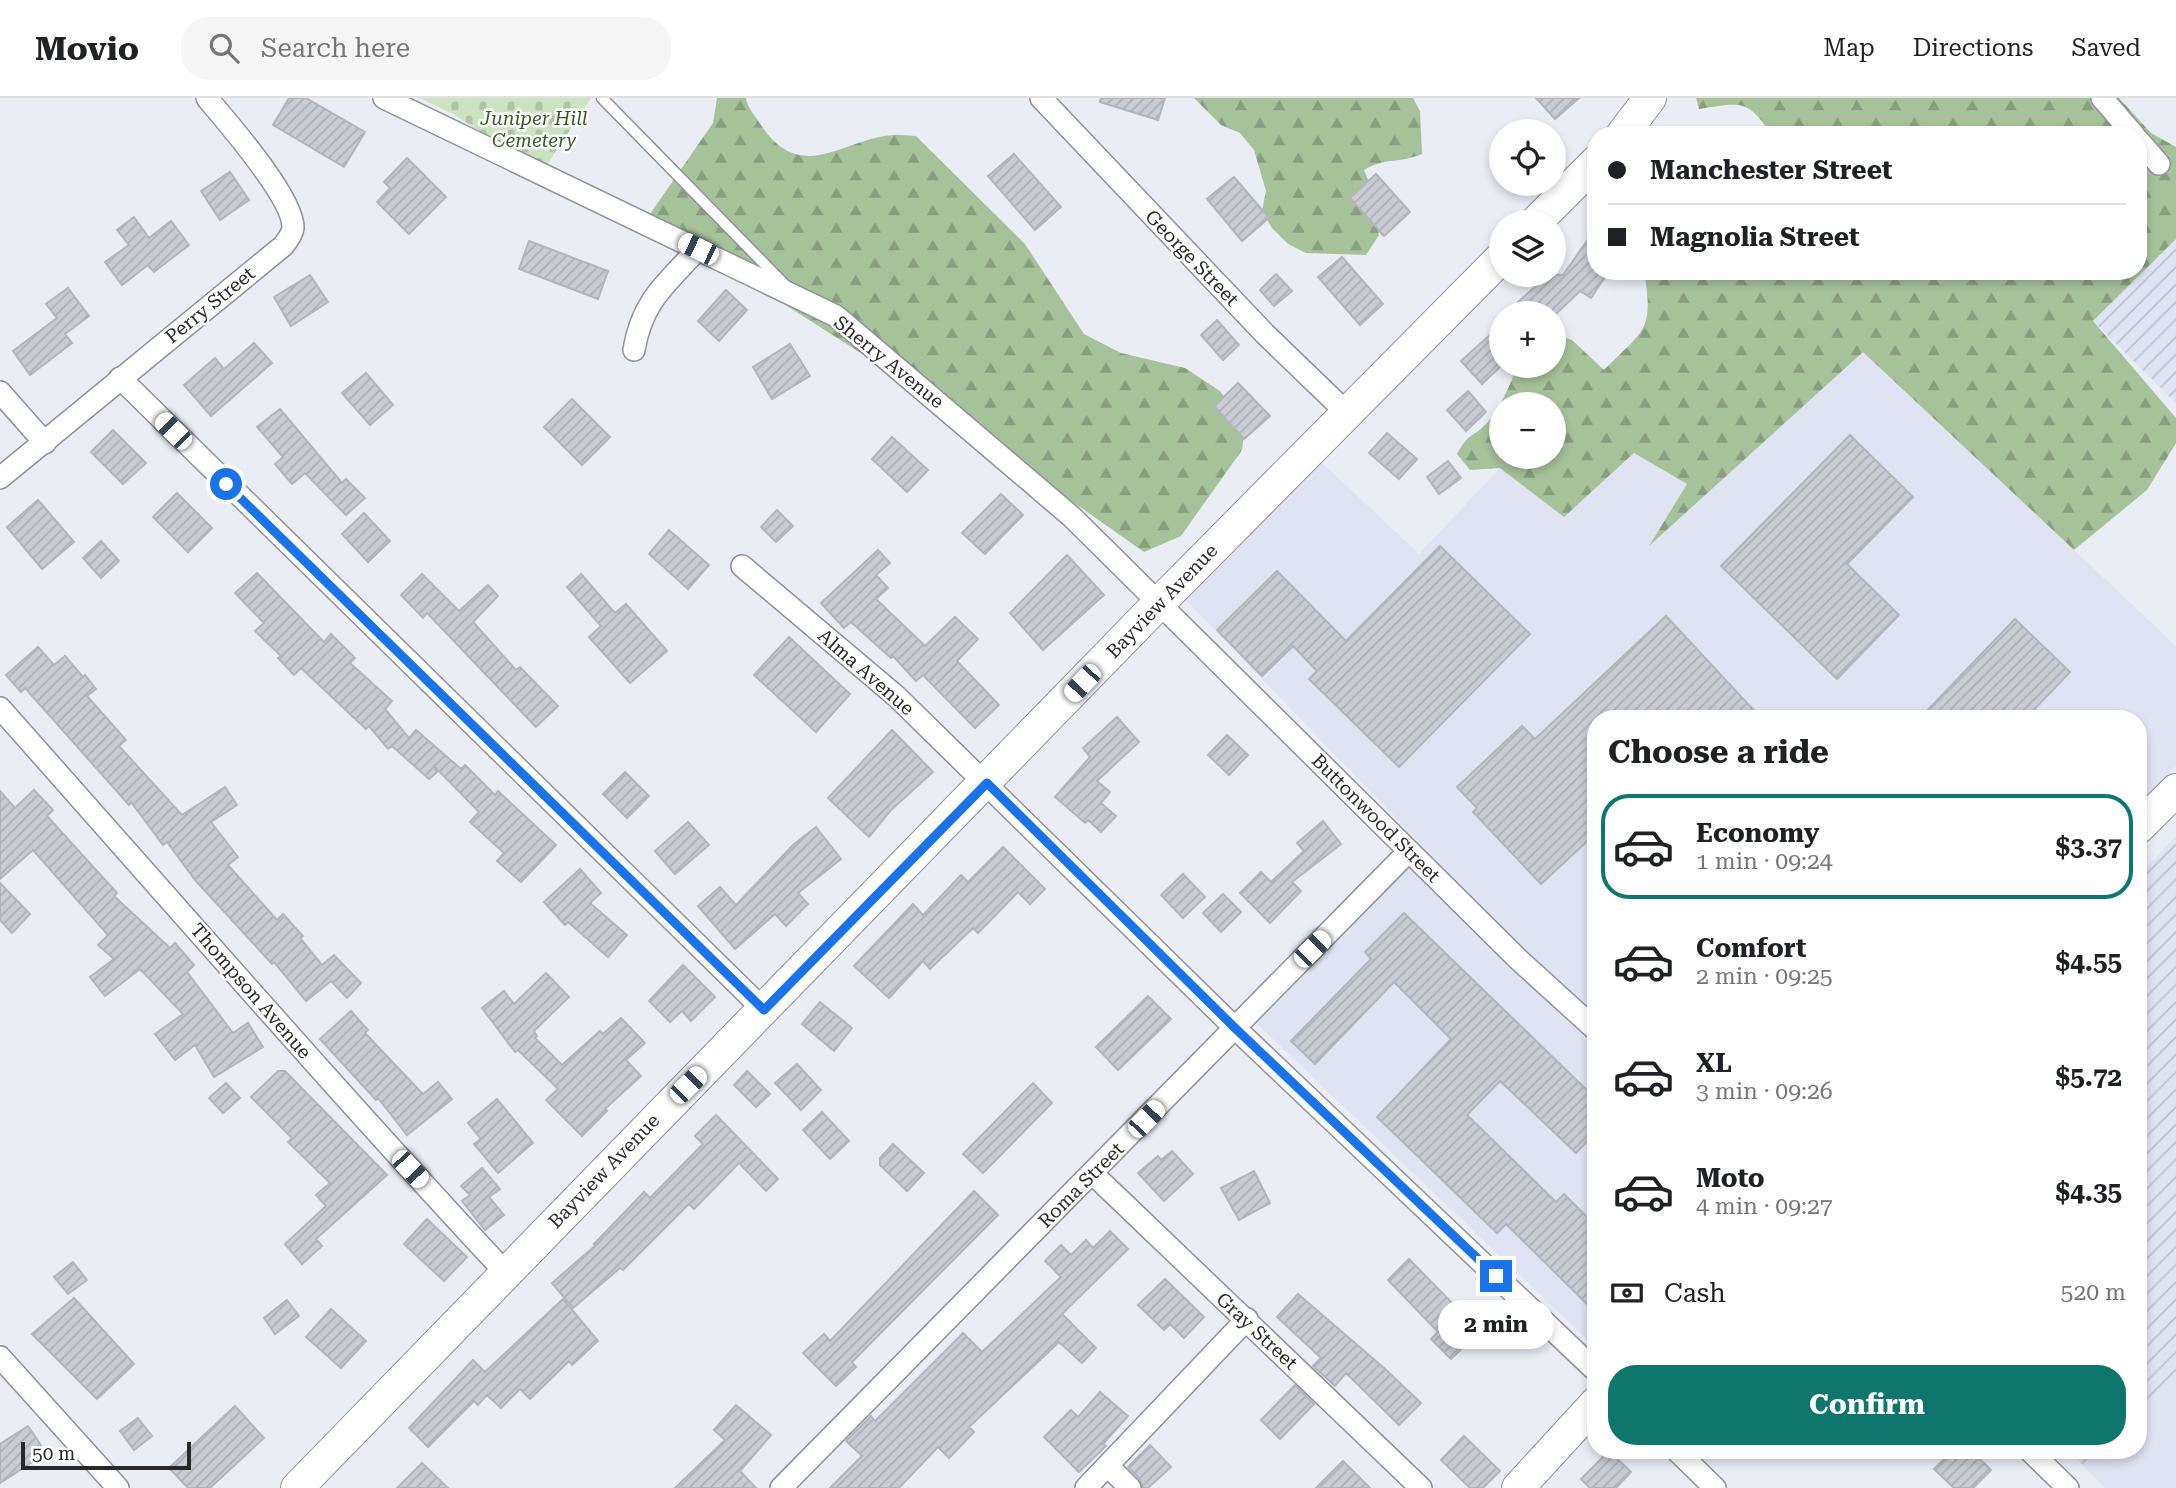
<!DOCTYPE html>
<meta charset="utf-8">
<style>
:root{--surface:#fff;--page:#f6f6f6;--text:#202124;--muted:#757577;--line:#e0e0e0;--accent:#0f766e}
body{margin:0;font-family:"Roboto Serif",serif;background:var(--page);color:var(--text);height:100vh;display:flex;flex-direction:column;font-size:26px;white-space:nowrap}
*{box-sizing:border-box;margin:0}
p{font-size:23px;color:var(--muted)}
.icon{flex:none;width:38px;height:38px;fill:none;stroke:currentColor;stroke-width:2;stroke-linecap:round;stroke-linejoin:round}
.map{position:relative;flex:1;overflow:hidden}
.drawer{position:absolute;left:1587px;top:612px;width:560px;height:749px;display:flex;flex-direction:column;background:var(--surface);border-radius:28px;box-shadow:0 4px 10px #0003}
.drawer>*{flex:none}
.hud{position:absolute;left:1587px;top:28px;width:560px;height:154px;border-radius:28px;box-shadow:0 4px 10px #0003;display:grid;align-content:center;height:154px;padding:0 21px;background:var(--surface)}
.fabs{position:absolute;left:1489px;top:21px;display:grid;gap:14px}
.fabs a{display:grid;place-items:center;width:77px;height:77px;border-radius:50%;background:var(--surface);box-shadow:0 4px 10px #0003;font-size:35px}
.scale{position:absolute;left:21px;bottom:18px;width:170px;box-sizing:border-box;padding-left:7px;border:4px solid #28282b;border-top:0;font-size:19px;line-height:24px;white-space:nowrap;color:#28282b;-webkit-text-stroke:5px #fff;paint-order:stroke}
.end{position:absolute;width:32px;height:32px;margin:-16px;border:9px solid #1a73e8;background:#fff;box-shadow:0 0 0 4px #fff}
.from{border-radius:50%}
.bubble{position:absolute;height:49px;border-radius:24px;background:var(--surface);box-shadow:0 4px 10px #0003;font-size:23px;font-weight:700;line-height:49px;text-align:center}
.car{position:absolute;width:21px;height:42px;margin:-21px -10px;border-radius:9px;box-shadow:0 0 5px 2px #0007;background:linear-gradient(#fff 24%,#345 0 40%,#fff 0 76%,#345 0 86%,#fff 0)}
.hud b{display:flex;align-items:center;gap:24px;height:66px;font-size:26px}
.hud b+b{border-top:2px solid var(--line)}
.hud i{width:18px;height:18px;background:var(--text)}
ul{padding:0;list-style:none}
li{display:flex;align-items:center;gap:21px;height:105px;margin:0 14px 10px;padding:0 7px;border:4px solid transparent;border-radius:28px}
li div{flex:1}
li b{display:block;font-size:26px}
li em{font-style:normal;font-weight:700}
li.on{border-color:var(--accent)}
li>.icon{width:63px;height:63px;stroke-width:1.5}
h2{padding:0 21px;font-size:32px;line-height:84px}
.pay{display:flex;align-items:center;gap:18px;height:77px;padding:0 21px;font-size:26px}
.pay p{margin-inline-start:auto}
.button{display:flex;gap:14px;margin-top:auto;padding:14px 21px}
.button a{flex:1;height:80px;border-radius:28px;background:var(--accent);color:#fff;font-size:28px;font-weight:700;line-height:80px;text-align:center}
header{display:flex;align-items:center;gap:42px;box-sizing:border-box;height:98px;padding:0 35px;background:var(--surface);border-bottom:2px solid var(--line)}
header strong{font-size:33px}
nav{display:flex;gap:38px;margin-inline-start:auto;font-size:24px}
.search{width:490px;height:63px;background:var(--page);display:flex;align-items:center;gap:18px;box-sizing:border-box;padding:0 24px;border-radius:28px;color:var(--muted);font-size:26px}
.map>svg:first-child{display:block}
.built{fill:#dfe3f2}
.industrial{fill:url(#industrial-furrows)}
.forest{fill:url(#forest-firs);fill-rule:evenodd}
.cemetery{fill:url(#cemetery-stones)}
.building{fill:url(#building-hatch);stroke:#b3b5bc;stroke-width:2}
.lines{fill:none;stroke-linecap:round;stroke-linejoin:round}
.lane-casing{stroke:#8f9198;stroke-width:13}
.street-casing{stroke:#8f9198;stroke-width:24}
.secondary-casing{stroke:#8f9198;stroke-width:34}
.lane{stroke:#fff;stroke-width:10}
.street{stroke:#fff;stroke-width:21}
.secondary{stroke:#fff;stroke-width:32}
.route{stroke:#1a73e8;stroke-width:9}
.labels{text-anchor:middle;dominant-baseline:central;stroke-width:5;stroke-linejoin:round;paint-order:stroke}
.park-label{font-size:19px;font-style:italic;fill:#365b25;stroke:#fff}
.street-label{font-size:19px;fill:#28282b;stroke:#fff}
</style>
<header>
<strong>Movio</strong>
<div class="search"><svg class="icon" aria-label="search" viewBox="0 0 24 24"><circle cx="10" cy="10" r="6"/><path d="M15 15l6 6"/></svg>Search here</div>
<nav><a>Map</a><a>Directions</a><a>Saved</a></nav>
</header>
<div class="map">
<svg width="2176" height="1390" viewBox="0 0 2176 1390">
<defs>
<pattern id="industrial-furrows" width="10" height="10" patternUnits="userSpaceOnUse" patternTransform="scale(1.75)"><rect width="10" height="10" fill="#dfe3f2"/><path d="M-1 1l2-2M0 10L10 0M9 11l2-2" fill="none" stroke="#bfc3d0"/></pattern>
<pattern id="forest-firs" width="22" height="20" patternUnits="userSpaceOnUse" patternTransform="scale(1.75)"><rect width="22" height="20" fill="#a6c29b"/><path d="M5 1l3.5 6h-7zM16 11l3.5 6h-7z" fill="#879e7f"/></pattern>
<pattern id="cemetery-stones" width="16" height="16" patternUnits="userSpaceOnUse" patternTransform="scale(1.75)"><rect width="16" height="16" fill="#cce3c2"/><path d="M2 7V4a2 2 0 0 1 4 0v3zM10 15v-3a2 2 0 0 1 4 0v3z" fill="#afc3a7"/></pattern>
<pattern id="building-hatch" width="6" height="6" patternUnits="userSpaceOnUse" patternTransform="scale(1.75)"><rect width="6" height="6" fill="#caccd4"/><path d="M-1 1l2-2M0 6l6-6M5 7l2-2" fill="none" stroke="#aeafb6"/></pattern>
</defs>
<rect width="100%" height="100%" fill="#ebedf5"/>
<g class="built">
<polygon points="1863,253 2176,548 2176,668 2139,708 2138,621 1596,621 1596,1250 1252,921 1418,743 1179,495 1315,358 1419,456 1500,370 1564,419 1634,355 1687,386 1651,445"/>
<polygon points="2176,1281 2176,1390 2105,1390 2085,1369 2101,1353 2138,1353 2139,1317"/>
</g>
<g class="industrial">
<polygon points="2176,141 2176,305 2093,223"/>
<polygon points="2176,738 2176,1281 2139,1317 2139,777"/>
<polygon points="2068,1353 2101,1353 2085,1369"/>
</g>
<g class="forest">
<path d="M717 0H746C747 9 756 19 761 27 802 89 845 39 894 37 901 36 909 38 916 38L1025 146 1084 236 1121 255 1185 270 1220 293 1245 329 1242 352 1181 438 1144 454 867 259 648 119 713 25Z"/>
<path d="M1194 0H1413L1420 13 1422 56C1397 66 1386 59 1364 72L1372 91 1379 137 1366 157 1306 155 1288 146 1272 130 1262 113 1266 93 1254 52 1240 35 1221 27Z"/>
<path d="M1696 0H2119L2151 35 2176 49V141L2093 223 2176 320V345L2147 392 2074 452 1863 254 1649 448 1687 386 1634 355 1564 419 1500 370 1470 372 1457 356C1469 334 1471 341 1486 326 1501 311 1509 287 1518 268H1554V236L1572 242 1604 272C1645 231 1654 233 1644 173H2138V37H1772C1747 0 1741 5 1699 11ZM1502 306H1554V359H1502Z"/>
</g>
<polygon class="cemetery" points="420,0 591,0 543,73 453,16"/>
<g class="building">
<polygon points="289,0 306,0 365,34 344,69 273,27"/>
<polygon points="1101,0 1165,0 1158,22 1100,4"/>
<polygon points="1536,0 1579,0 1555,21"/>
<polygon points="1014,56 1061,109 1035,132 988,78"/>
<polygon points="407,60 446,99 409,136 377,104 390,90 384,84"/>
<polygon points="230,74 249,102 220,122 201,93"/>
<polygon points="1376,76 1410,114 1384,138 1350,100"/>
<polygon points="1234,79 1269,120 1242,143 1207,101"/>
<polygon points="134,119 149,140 171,123 189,147 154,174 148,167 122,187 105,164 129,147 117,132"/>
<polygon points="1596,130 1596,173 1609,173 1591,200 1580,193 1557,215 1529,215 1518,204 1548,177 1563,177"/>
<polygon points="529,143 608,173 598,201 519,171"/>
<polygon points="1342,159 1383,206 1360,227 1318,179"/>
<polygon points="1276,176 1292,193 1274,208 1260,192"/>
<polygon points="310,177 328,204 291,228 274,199"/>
<polygon points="68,190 89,218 65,236 72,245 30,277 13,253 57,220 46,206"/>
<polygon points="726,192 747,212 719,243 698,223"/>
<polygon points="1217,222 1239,247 1223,262 1201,237"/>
<polygon points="1502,226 1502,267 1482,286 1461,263"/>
<polygon points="254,245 272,265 211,318 184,287 215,260 224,271"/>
<polygon points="790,246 810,278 772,301 753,269"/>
<polygon points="366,275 393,307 370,327 342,295"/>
<polygon points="1238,285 1270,318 1244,341 1214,308"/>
<polygon points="1468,293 1486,314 1466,333 1447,312"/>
<polygon points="572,301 610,339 582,367 544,329"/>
<polygon points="280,311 342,385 346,381 365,400 346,417 305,375 292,386 275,366 283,359 257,329"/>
<polygon points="113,332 146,365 123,386 91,354"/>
<polygon points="1387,335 1417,361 1399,381 1369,355"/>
<polygon points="1850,337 1913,399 1847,466 1899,517 1837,581 1721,468"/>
<polygon points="892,339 928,372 907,394 872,361"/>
<polygon points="1448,363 1461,380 1439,396 1427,379"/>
<polygon points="177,395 212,430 188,454 153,419"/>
<polygon points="1001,396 1023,417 985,456 962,435"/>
<polygon points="38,402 74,444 42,471 7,429"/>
<polygon points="777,412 793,428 776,444 761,429"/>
<polygon points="364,415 390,443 368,464 342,436"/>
<polygon points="669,432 709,467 688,491 649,456"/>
<polygon points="101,443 119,463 101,480 83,460"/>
<polygon points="1440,448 1530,536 1399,669 1309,581 1317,573 1293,548 1262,578 1217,532 1277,473 1346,543"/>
<polygon points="878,452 890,465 876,477 888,490 876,501 925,548 955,519 978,541 957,563 999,607 975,630 923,577 916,583 893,558 891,560 851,524 844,530 821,505"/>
<polygon points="1067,457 1104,497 1043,552 1010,515"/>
<polygon points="257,475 324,544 331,536 355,560 350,565 392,603 385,611 409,640 416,632 461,671 465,667 495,697 498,693 556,747 521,784 497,763 504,755 470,724 479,714 433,667 437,674 429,681 392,648 388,651 369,628 366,631 301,570 294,577 278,560 281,558 255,533 264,525 235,495"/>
<polygon points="422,476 459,513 488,487 498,498 473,524 516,572 520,569 558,608 536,629 427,515 423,520 401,497"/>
<polygon points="581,476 615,515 626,506 667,553 630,585 589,539 601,528 567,489"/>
<polygon points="1666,518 1762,621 1596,621 1596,735 1541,786 1473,714 1477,710 1457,689 1522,628 1535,641"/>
<polygon points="2015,521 2070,574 2025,621 1919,621"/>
<polygon points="789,539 850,596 816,634 754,577"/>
<polygon points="38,549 54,567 65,558 83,579 85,577 96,591 87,598 126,642 119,648 182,717 225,689 237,707 211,724 238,759 228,767 277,822 283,816 303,838 300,840 322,867 334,857 361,885 347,900 331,883 306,903 274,864 272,866 195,782 167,744 163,747 131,704 129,707 25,590 21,594 6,577"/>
<polygon points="1117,619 1139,644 1097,683 1110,694 1101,705 1116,718 1101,734 1088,722 1085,725 1055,699 1090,659 1083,650"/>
<polygon points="892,632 933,674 890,713 869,739 828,700"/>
<polygon points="1227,637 1248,657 1229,677 1208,657"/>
<polygon points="625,674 649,698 627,720 603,696"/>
<polygon points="34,692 53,712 47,718 117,795 114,798 170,850 175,845 194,867 187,874 233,935 248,925 263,949 214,979 195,947 175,962 155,936 183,916 140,871 105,898 90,879 114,861 98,847 108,837 33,752 0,781 0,693 15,710"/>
<polygon points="1323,723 1341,746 1292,784 1301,793 1270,825 1240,795 1261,774 1271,784 1304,753 1297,745"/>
<polygon points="688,724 709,747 675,776 655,753"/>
<polygon points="816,729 841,761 798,795 808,806 786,828 775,816 735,851 698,808 720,789 736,807 793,747"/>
<polygon points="1003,749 1045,791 1030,806 1018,794 978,835 973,830 930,871 923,863 889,900 854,868 913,806 923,817 961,777 968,784"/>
<polygon points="580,771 601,795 590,805 627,837 608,859 568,824 565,827 544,804"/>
<polygon points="1183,776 1205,799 1183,820 1161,797"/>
<polygon points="0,785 30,816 12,835 0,822"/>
<polygon points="1223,796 1241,814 1221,834 1203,815"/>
<polygon points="1404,815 1596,1001 1596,1034 1576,1055 1500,983 1467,1017 1556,1104 1564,1096 1596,1128 1596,1215 1506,1126 1497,1135 1377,1019 1451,941 1394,884 1315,966 1291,943 1371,861 1365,854"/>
<polygon points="683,867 715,899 691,923 682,913 670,924 649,903"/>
<polygon points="546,875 569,899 534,933 537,938 535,940 562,967 600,933 603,936 621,920 645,945 626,962 641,978 605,1011 607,1013 582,1038 546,1002 558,991 518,952 515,954 482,910 504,893 514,906"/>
<polygon points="1148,898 1171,921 1118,972 1096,949"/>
<polygon points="820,904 852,930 834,953 802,926"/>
<polygon points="351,913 368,932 365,935 419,992 423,996 438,984 452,1001 407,1037 378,1000 376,1002 320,941"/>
<polygon points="797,966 821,992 801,1012 775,985"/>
<polygon points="278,973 285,973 387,1077 316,1141 322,1148 302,1166 285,1146 326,1108 316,1097 330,1085 288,1044 292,1040 251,999"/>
<polygon points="747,973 770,996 756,1009 734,987"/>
<polygon points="226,985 240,1000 223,1015 209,1000"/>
<polygon points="1033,985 1052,1005 983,1075 963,1056"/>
<polygon points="497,1001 533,1045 498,1075 474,1046 481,1041 468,1025"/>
<polygon points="822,1014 849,1043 830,1061 803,1032"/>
<polygon points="716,1017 778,1081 766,1093 739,1065 694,1111 689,1106 623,1172 620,1170 573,1210 552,1185 596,1147 594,1146 644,1094 650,1100 703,1046 695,1038"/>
<polygon points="893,1046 924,1075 907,1093 880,1067 880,1060"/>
<polygon points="1172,1053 1193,1076 1164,1103 1138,1075 1158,1058 1161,1062"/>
<polygon points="482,1070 500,1091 489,1099 504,1117 485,1132 462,1103 470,1097 461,1088"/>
<polygon points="1254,1073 1270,1105 1239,1122 1221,1090"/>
<polygon points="974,1093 998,1117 852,1264 856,1269 836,1288 803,1255 824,1236 830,1243"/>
<polygon points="427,1121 467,1159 444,1183 404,1146"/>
<polygon points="1110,1133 1128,1151 1062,1216 1096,1250 1082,1265 1059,1244 969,1329 974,1334 949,1360 938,1349 899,1390 830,1390 862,1358 846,1343 871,1318 875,1323 963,1235 982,1254 1061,1179 1045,1163 1061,1147 1071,1157 1086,1142 1093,1150"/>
<polygon points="1409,1161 1459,1212 1463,1209 1484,1229 1451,1261 1431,1241 1438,1234 1388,1182"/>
<polygon points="73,1164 87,1182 68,1196 54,1179"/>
<polygon points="1165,1181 1204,1219 1184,1240 1170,1226 1164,1232 1138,1207"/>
<polygon points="1298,1196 1384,1270 1421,1305 1399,1327 1346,1275 1335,1288 1313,1268 1321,1260 1277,1219"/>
<polygon points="74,1200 134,1266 97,1301 32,1236"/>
<polygon points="563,1201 598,1243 572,1267 569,1263 530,1301 520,1291 501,1310 487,1297 478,1307 474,1303 428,1349 409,1330 473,1262 485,1274"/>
<polygon points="287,1202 299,1218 275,1236 264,1220"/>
<polygon points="331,1211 366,1243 341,1270 306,1239"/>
<polygon points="1295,1287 1314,1306 1280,1341 1261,1322"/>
<polygon points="1100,1294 1128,1318 1103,1346 1106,1348 1079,1374 1044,1339 1071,1312 1078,1319"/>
<polygon points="736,1307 771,1337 740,1373 756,1390 675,1390 725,1342 714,1332"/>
<polygon points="235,1308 264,1340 210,1390 188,1390 169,1370"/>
<polygon points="138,1320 152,1338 134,1352 120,1333"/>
<polygon points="28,1328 46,1355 0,1385 0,1346"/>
<polygon points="1464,1338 1500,1373 1483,1390 1470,1390 1441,1362"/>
<polygon points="1150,1347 1171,1369 1148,1390 1143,1390 1140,1381 1128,1369"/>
<polygon points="1609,1353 1631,1374 1616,1390 1590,1390 1581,1381"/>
<polygon points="1952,1353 1972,1353 1991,1372 1973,1390 1954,1390 1934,1371"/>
<polygon points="1343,1363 1370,1390 1316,1390"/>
<polygon points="422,1365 448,1390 397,1390"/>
</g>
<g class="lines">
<g class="lane-casing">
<polyline id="lane" points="602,0 784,186"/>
</g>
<g class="street-casing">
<g id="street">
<polyline points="384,0 836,218 1072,419 1518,861 1596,932"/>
<polyline points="1041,0 1265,236 1348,316"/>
<polyline points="2102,0 2134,37"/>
<polyline points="2138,42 2159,66"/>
<path d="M634 252C642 203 666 186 698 151"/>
<polyline points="120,280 764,912"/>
<polyline points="0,294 45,345"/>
<path d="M0 380 283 148C287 143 292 137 293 130 294 100 227 24 207 0"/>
<polyline points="742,468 896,598 1235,930 1596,1273"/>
<path d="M0 610C168 799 333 989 505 1174"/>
<polyline points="1093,1076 1421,1390"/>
<polyline points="0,1259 118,1390"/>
<polyline points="1677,1353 1715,1390"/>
<polyline points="2030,1353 2068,1390"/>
<polyline points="1108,1368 1130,1390"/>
<polyline points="781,1390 1409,753"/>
<polyline points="1086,1390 1247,1221"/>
</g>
</g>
<g class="secondary-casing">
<g id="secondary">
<polyline points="1622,37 1650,0"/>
<polyline points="1536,124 1596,64"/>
<polyline points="2138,730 2176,692"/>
<polyline points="297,1390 1159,505 1502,159"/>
<polyline points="1518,1390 1596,1305"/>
</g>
</g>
<use href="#lane" class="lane"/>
<use href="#street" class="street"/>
<use href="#secondary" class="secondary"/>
</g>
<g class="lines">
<polyline class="route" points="226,386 764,912 987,685 1235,930 1496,1178"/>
</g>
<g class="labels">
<g class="park-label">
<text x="534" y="20">Juniper Hill<tspan x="534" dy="22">Cemetery</tspan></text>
</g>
<g class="street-label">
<text transform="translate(1192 160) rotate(46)">George Street</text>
<text transform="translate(210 207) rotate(-39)">Perry Street</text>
<text transform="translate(889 264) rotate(39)">Sherry Avenue</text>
<text transform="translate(1162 503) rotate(-46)">Bayview Avenue</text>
<text transform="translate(866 574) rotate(41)">Alma Avenue</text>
<text transform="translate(1376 720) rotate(45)">Buttonwood Street</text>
<text transform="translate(251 893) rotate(49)">Thompson Avenue</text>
<text transform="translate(604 1073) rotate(-46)">Bayview Avenue</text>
<text transform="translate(1081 1087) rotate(-45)">Roma Street</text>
<text transform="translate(1257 1233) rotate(43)">Gray Street</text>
</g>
</g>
</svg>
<div class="fabs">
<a><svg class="icon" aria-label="locate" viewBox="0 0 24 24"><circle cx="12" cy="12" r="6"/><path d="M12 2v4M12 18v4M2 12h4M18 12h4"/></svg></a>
<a><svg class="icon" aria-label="layers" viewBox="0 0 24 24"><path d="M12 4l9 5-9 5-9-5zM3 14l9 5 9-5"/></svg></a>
<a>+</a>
<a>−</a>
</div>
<div class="scale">50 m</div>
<i class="end from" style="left:226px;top:386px"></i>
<i class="end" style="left:1496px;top:1178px"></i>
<div class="bubble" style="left:1438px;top:1202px;width:116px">2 min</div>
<i class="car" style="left:698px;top:151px;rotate:296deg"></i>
<i class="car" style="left:173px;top:333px;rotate:315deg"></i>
<i class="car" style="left:1082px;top:585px;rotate:223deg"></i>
<i class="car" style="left:1312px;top:851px;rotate:45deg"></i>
<i class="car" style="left:688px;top:987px;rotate:45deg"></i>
<i class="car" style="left:1146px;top:1021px;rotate:44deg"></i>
<i class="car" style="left:410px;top:1071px;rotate:137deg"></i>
<div class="hud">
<b><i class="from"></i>Manchester Street</b>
<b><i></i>Magnolia Street</b>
</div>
<section class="drawer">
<h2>Choose a ride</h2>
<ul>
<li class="on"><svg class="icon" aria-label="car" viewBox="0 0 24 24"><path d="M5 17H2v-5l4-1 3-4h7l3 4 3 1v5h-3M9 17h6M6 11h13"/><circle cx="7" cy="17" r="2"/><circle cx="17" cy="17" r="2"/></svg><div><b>Economy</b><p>1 min · 09:24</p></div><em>$3.37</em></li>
<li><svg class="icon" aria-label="car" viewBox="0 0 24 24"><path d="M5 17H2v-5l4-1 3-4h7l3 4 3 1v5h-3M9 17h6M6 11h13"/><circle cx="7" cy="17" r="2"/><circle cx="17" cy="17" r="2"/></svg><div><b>Comfort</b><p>2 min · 09:25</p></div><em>$4.55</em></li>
<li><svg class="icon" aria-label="car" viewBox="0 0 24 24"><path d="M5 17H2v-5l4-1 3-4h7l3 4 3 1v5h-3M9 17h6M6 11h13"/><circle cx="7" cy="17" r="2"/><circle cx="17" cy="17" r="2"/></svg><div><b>XL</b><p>3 min · 09:26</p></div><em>$5.72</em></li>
<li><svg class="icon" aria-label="car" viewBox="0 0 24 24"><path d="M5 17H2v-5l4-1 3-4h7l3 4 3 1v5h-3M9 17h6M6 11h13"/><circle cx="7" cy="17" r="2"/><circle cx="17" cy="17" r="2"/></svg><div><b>Moto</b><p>4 min · 09:27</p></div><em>$4.35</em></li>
</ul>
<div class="pay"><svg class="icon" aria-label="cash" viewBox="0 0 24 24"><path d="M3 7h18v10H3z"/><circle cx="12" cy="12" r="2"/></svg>Cash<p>520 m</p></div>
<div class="button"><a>Confirm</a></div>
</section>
</div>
